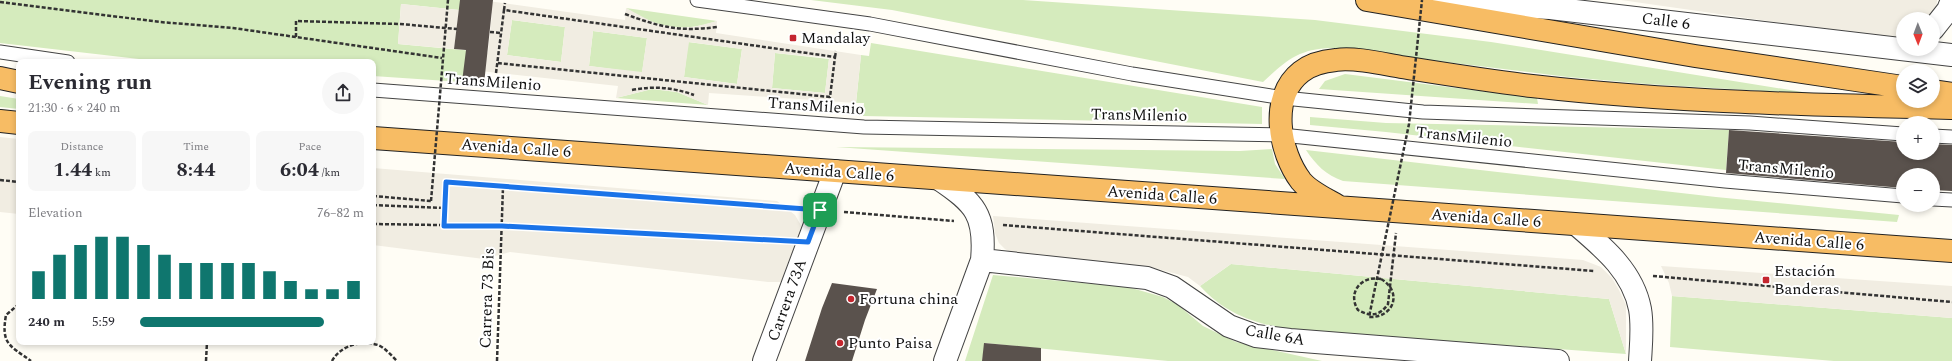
<!DOCTYPE html>
<html lang="en">
<head>
<meta charset="utf-8">
<style>
  body { margin:0; font-family:Spectral,serif; background:#f7f7f7; color:#2b2b33; height:100vh; display:flex; flex-direction:column; font-size:15px; white-space:nowrap }
  * { box-sizing:border-box; margin:0 }
  p { font-size:13px; color:#7c7c81 }
  .icon { flex:none; width:22px; height:22px; fill:none; stroke:currentColor; stroke-width:2; stroke-linecap:round; stroke-linejoin:round }
  .map { position:relative; flex:1; overflow:hidden }
  .drawer { position:absolute; left:16px; top:59px; width:360px; height:286px; display:flex; flex-direction:column; background:#fff; border-radius:8px; box-shadow:0 2px 6px #0003 }
  .drawer>* { flex:none }
  .needle { width:26px; rotate:179deg }
  .buttons { position:absolute; left:1896px; top:12px; display:grid; gap:8px }
  .buttons a { display:grid; place-items:center; width:44px; height:44px; border-radius:50%; background:#fff; box-shadow:0 2px 6px #0003; font-size:20px }
  .pin { position:absolute; display:grid; place-items:center; width:34px; height:34px; color:#fff; margin:-17px; border-radius:8px; box-shadow:0 2px 6px #0006 }
  .round { display:grid; place-items:center; flex:none; width:42px; height:42px; border-radius:21px; background:#f7f7f7 }
  .headline { display:flex; align-items:center; justify-content:space-between; height:68px; padding:0 12px }
  h1 { font-size:22px; font-weight:700; line-height:30px }
  .stats { display:grid; grid-template-columns:repeat(3,1fr); gap:6px; height:68px; padding:4px 12px }
  .stats div { display:grid; align-content:center; border-radius:8px; background:#f7f7f7; text-align:center }
  .stats b { font-size:20px; font-weight:700 }
  .stats small { font-size:11px; font-weight:400 }
  .stats p { font-size:11px }
  .chart { height:112px; padding:8px 12px }
  .chart p { display:flex; justify-content:space-between }
  .chart svg { width:100%; height:72px; margin-top:4px; stroke:#0f766e; stroke-width:6 }
  ul { padding:0 12px; list-style:none; font-size:13px }
  li { display:grid; grid-template-columns:64px 48px 1fr; align-items:center; height:30px }
  li i { height:10px; border-radius:5px; background:#0f766e }
  .map>svg:first-child { display:block }
  .green { fill:#d5ebbd }
  .plaza { fill:#f1ede2; fill-rule:evenodd }
  .building { fill:#5a524d }
  .lines { fill:none; stroke-linecap:round; stroke-linejoin:round }
  .service-casing { stroke:#444; stroke-width:15 }
  .minor-casing { stroke:#444; stroke-width:24 }
  .tertiary-casing { stroke:#444; stroke-width:24 }
  .trunk-casing { stroke:#222; stroke-width:24 }
  .path { stroke:#333; stroke-width:2.5; stroke-dasharray:4 2; stroke-linecap:butt }
  .service { stroke:#fff; stroke-width:13 }
  .minor { stroke:#fff; stroke-width:22 }
  .tertiary { stroke:#fff; stroke-width:22 }
  .trunk { stroke:#f7bc64; stroke-width:22 }
  .path-bridge { stroke:#333; stroke-width:2.5; stroke-dasharray:4 2; stroke-linecap:butt }
  .route-casing { stroke:#fff; stroke-width:8 }
  .route { stroke:#1a73e8; stroke-width:5 }
  .poi-dot { fill:#c4262e; stroke:#fff; stroke-width:1.5 }
  .labels { text-anchor:middle; dominant-baseline:central; stroke-width:4; stroke-linejoin:round; paint-order:stroke }
  .street-label { font-size:16px; fill:#111; stroke:#fff }
  .poi-label { font-size:16px; fill:#111; stroke:#fff; text-anchor:start }
</style>
</head>
<body>
<div class="map">
<svg width="1952" height="361" viewBox="0 0 1952 361">
  <rect width="100%" height="100%" fill="#fffdf5"/>
  <path class="green" d="M0,0h481l-2,12 -78,-8 -3,40 75,7 -11,31 -89,-6v-14h-208l-165,-19z
    M811,0h212l292,20 176,22 324,52 -168,-10 -79,-7 -237,-29c-33,1 -45,13 -68,34l-371,-72z
    M626,8l91,13c-35,12 -60,7 -91,-13z
    M512,20l53,7 -4,35 -54,-7z
    M593,31l54,7 -5,35 -53,-7z
    M688,42l54,7 -5,35 -53,-7z
    M871,43l391,64v17l-399,-8 1,-13h-8l5,-48 8,1z
    M775,53l54,6 -4,34 -53,-5z
    M1345,74l192,24 1,6 -219,-15 6,-8z
    M652,89l25,3 31,13 -92,-7z
    M0,96l19,3v10l-19,-2z
    M1310,117l76,6 343,7 -3,40 -340,-38 -76,-7z
    M836,147l404,4 32,-2 3,15 10,15z
    M1306,150l410,47 183,18 -2,7 -554,-41c-17,-6 -27,-16 -37,-31z
    M1231,264l378,35 17,55 -342,-25c-35,-8 -59,-16 -84,-43z
    M993,275l135,12 35,10 15,8 25,21 33,16 86,19h-154l-183,-18 -3,18h-17z
    M1672,296l280,22v43h-118l-164,-14z"/>
  <path class="plaza" d="M481,0l144,20 1,-12 30,16 25,4 13,-1 23,-6 -1,12 145,22 -5,48 -147,-10 -1,12 -31,-13 -25,-3 -36,9 2,-12 -147,-16 17,-18 4,-38zM512,20l53,7 -4,35 -54,-7zM593,31l54,7 -5,34 -53,-6zM689,42l53,7 -5,35 -53,-7zM775,53l54,5 -4,35 -53,-5z
    M1621,0h316l-1,14 -5,5h-28v18l-15,1z
    M401,4l58,6 -5,39 -56,-5z
    M0,137l19,2v75l-19,-2z
    M373,168l404,33 18,14 7,12 -3,21 -14,34h-17l-258,-30 -26,7 -111,-14z
    M993,216l590,44 18,7 11,11 7,12 7,15v49l-17,-55 -378,-35 -31,22 -12,-9 -34,-9 -140,-14 -9,-5 -6,-6 -4,-10z
    M1661,266l291,20v32l-280,-22 -3,-13z"/>
  <path class="building" d="M460,0h33l-9,84 -22,-2 4,-32 -12,-1z
    M1729,130l174,12v11h30v-9l19,1v46l-19,-1v-15h-30v13l-177,-15z
    M832,283l45,6 -12,31 -13,41h-47l17,-53z
    M984,343l57,5v13h-59z"/>
  <g class="lines">
    <g class="service-casing">
      <path id="service" d="M697,0l173,24 262,50 152,24 139,14 327,11 153,11
        M0,52l68,10
        M373,90l491,37 418,8 443,46 178,15
        M1933,136l19,1
        M1933,199l19,1"/>
    </g>
    <g class="minor-casing">
      <path id="minor" d="M939,179c36,24 47,36 43,81l-37,101
        M1577,225c27,23 56,47 63,84 3,17 1,35 0,52
        M982,260l165,18 25,9 57,39 27,10 34,4 268,21
        M764,361l71,-190"/>
    </g>
    <g class="tertiary-casing">
      <path id="tertiary" d="M1416,2l134,6 402,47
        M1933,29l15,-19 4,-10"/>
    </g>
    <g class="trunk-casing">
      <path id="trunk" d="M1367,0l328,56 208,31
        M0,78l19,4
        M1933,91l19,3
        M0,121l19,2
        M373,138l1579,113
        M1338,206c-12,-7 -28,-14 -37,-25 -22,-29 -32,-84 0,-109 10,-8 23,-11 35,-12 19,-3 47,4 65,7 44,7 87,14 131,19 139,16 280,19 420,22"/>
    </g>
    <path class="path" d="M0,2l160,20 73,6 209,30
      M504,10l1,-7
      M625,14c35,13 54,18 92,13
      M490,32l11,1
      M296,37v-16l104,3 57,5
      M835,57l1,-6
      M496,73l8,-63 331,47 -5,40 -333,-34
      M632,90c22,-4 40,-3 62,5
      M0,180l19,2
      M373,196l58,5
      M373,205l73,3
      M844,212l110,9
      M373,224l129,2 284,15
      M1003,225l591,46
      M444,226l2,-44 351,26
      M1653,276l299,26
      M1381,279c-20,-4 -34,14 -23,31 12,7 22,6 30,-6l8,-71
      M19,304l-13,11c-5,29 3,30 25,46
      M206,361l1,-19
      M332,361c9,-16 29,-21 46,-16 6,2 14,11 19,16
      M497,361l6,-174"/>
    <use href="#service" class="service"/>
    <use href="#minor" class="minor"/>
    <use href="#tertiary" class="tertiary"/>
    <use href="#trunk" class="trunk"/>
    <path class="path-bridge" d="M431,201l17,-201
      M1381,279c22,13 13,39 -12,38l40,-193 13,-124"/>
  </g>
  <g class="lines">
    <g class="route-casing">
      <path id="route" d="M446,182l374,28 -12,32 -306,-16h-58z"/>
    </g>
    <use href="#route" class="route"/>
  </g>
  <g class="poi-dot">
    <rect x="789" y="34" width="8" height="8" rx="2"/>
    <rect x="1762" y="276" width="8" height="8" rx="2"/>
    <circle cx="851" cy="299" r="4"/>
    <circle cx="840" cy="343" r="4"/>
  </g>
  <g class="labels">
    <g class="street-label">
      <text transform="translate(1666 21) rotate(7)">Calle 6</text>
      <text transform="translate(493 82) rotate(4)">TransMilenio</text>
      <text transform="translate(816 106) rotate(4)">TransMilenio</text>
      <text transform="translate(1139 115) rotate(1)">TransMilenio</text>
      <text transform="translate(1464 137) rotate(6)">TransMilenio</text>
      <text transform="translate(516 148) rotate(4)">Avenida Calle 6</text>
      <text transform="translate(1786 169) rotate(5)">TransMilenio</text>
      <text transform="translate(839 172) rotate(4)">Avenida Calle 6</text>
      <text transform="translate(1162 195) rotate(4)">Avenida Calle 6</text>
      <text transform="translate(1486 218) rotate(4)">Avenida Calle 6</text>
      <text transform="translate(1809 241) rotate(4)">Avenida Calle 6</text>
      <text transform="translate(487 298) rotate(-88)">Carrera 73 Bis</text>
      <text transform="translate(787 300) rotate(-70)">Carrera 73A</text>
      <text transform="translate(1275 335) rotate(10)">Calle 6A</text>
    </g>
    <g class="poi-label">
      <text x="801" y="38">Mandalay</text>
      <text x="1774" y="271">Estación<tspan x="1774" dy="18">Banderas</tspan></text>
      <text x="859" y="299">Fortuna china</text>
      <text x="848" y="343">Punto Paisa</text>
    </g>
  </g>
</svg>
<div class="buttons">
<a><svg class="needle" viewBox="-14 -14 28 28"><path d="M0-13l5 13h-10z" fill="#e53935"/><path d="M0 13l5-13h-10z" fill="#7c7c81"/></svg></a>
<a><svg class="icon" aria-label="layers" viewBox="0 0 24 24"><path d="M12 4l9 5-9 5-9-5zM3 14l9 5 9-5"/></svg></a>
<a>+</a>
<a>−</a>
</div>
<div class="pin" style="left:820px;top:210px;background:#1e9e55"><svg class="icon" aria-label="arrive" viewBox="0 0 24 24"><path d="M6 21V4h12l-3 4 3 4H6"/></svg></div>
<section class="drawer">
<div class="headline"><div><h1>Evening run</h1><p>21:30 · 6 × 240 m</p></div><a class="round"><svg class="icon" aria-label="share" viewBox="0 0 24 24"><path d="M12 15V3M7 8l5-5 5 5M5 13v7h14v-7"/></svg></a></div>
<div class="stats">
<div><p>Distance</p><b>1.44<small> km</small></b></div>
<div><p>Time</p><b>8:44</b></div>
<div><p>Pace</p><b>6:04<small> /km</small></b></div>
</div>
<div class="chart"><p><span>Elevation</span>76–82 m</p>
<svg viewBox="0 0 160 44" preserveAspectRatio="none"><path d="M5 44V27M15 44V17M25 44V11M35 44V6M45 44V6M55 44V11M65 44V17M75 44V22M85 44V22M95 44V22M105 44V22M115 44V27M125 44V33M135 44V38M145 44V38M155 44V33"/></svg>
</div>
<ul>
<li><b>240 m</b>5:59<i style="width:82%"></i></li>
</ul>
</section>
</div>
</body>
</html>
